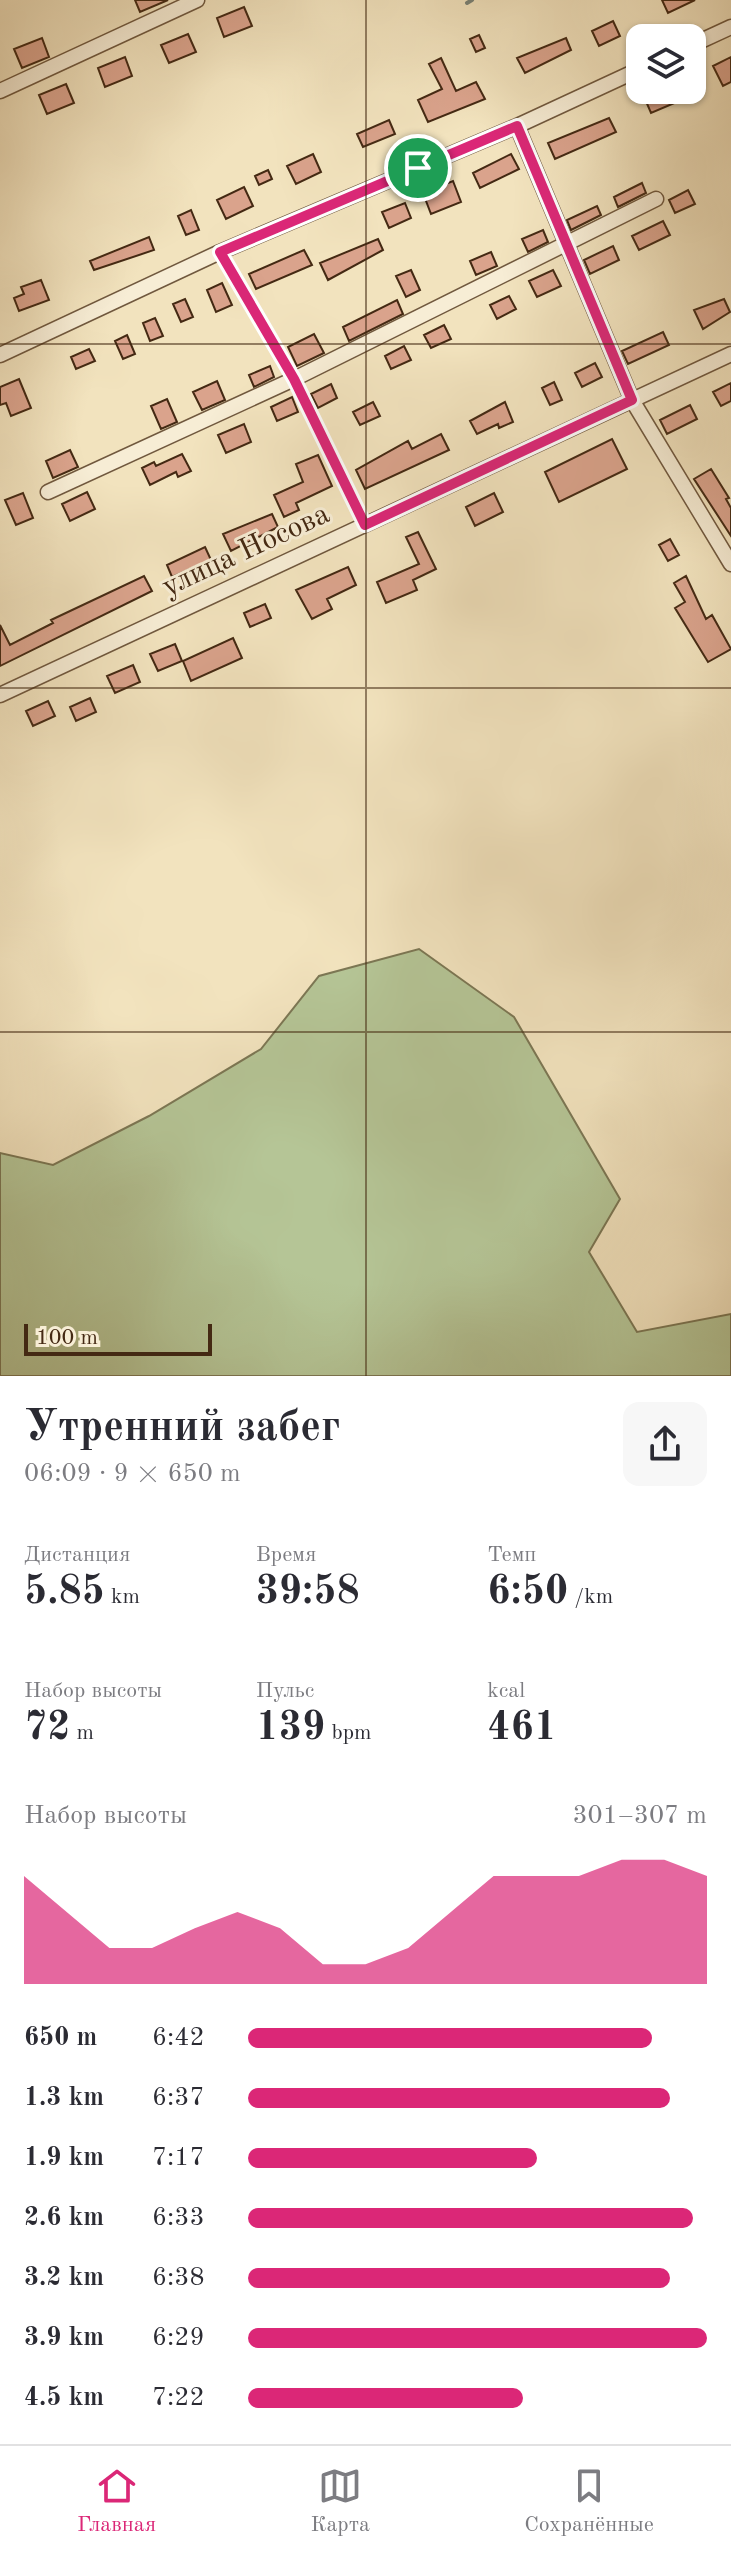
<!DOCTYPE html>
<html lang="ru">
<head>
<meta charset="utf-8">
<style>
  body { margin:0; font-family:"Old Standard TT",serif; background:#f7f7f7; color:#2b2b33; height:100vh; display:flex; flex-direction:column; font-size:30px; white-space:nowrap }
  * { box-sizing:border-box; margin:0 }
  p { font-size:26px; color:#7c7c81 }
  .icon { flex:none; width:44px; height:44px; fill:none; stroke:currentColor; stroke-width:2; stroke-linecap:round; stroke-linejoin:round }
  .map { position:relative; height:1376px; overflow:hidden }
  .side { display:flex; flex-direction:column; background:#fff; flex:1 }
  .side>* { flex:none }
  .fabs { position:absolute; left:626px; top:24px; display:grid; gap:16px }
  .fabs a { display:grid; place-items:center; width:80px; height:80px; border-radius:16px; background:#fff; box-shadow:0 2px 6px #0004; font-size:40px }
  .scale { position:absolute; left:24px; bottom:20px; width:188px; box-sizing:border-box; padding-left:8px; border:4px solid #442913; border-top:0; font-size:22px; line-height:28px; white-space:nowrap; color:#442913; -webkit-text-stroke:6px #f7edd5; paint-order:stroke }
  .pin { position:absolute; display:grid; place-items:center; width:68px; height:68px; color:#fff; margin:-34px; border:4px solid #fff; border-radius:50%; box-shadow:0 2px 8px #0007 }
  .round { display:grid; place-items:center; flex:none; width:84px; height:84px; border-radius:16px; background:#f7f7f7 }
  .head { display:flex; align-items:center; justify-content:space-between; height:136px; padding:0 24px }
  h1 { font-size:44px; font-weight:800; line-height:60px }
  .metrics { display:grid; grid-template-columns:repeat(3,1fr); gap:12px; height:136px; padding:8px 24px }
  .metrics div { display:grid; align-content:center }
  .metrics b { font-size:40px; font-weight:800 }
  .metrics small { font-size:22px; font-weight:400 }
  .metrics p { font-size:22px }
  .chart { height:224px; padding:16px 24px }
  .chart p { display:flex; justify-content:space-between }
  .chart svg { width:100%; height:144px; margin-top:8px; fill:#db2777; opacity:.7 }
  ul { padding:0 24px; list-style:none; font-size:26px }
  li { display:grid; grid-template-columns:128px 96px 1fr; align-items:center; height:60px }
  li i { height:20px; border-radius:10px; background:#db2777 }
  .dock { display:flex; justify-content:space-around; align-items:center; height:112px; border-top:2px solid #e1e1e2; background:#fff; font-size:22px; color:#7c7c81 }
  .dock a { display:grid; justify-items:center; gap:4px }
  .dock .current { color:#db2777 }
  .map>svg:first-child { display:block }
  .green { fill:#b5c596; stroke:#7c7754; stroke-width:2 }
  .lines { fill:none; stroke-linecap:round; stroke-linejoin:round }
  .stream { stroke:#798277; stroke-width:4 }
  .building { fill:#daa38c; stroke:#442913; stroke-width:2 }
  .lane-casing { stroke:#70583e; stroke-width:10 }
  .street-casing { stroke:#70583e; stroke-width:17 }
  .lane { stroke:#f7edd5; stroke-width:7 }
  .street { stroke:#f7edd5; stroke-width:14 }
  .route-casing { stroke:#fff; stroke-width:16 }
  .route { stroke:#db2777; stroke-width:10 }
  .grid { fill:none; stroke:#442913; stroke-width:2; stroke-opacity:0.55 }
  .labels { text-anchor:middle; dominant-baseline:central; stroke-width:6; stroke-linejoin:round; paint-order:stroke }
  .street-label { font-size:30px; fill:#442913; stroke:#f7edd5 }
</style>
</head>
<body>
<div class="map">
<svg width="731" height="1376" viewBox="0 0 731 1376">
  <rect width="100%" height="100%" fill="#f2e3be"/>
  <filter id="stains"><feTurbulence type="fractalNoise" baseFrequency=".0025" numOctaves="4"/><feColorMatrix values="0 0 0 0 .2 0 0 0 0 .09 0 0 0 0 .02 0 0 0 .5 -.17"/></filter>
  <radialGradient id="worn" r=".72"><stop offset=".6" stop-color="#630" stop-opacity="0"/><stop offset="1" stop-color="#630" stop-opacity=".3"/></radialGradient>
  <path class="green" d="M419,949l95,68 106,182 -31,53 48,80 94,-18v62h-731v-223l53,12 96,-49 112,-67 58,-73z"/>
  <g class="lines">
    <path class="stream" d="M467,3l5,-3"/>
  </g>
  <path class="building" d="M135,0h33l-28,12z
    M662,0h33l-27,13z
    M244,7l8,19 -28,11 -7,-19z
    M613,21l7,15 -21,10 -7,-15z
    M188,34l8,18 -27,11 -8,-18z
    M479,35l6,13 -9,4 -6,-13z
    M42,38l7,19 -27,11 -8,-19z
    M566,38l5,12 -46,23 -8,-15z
    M125,57l7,19 -27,11 -7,-19z
    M731,57v25l-8,4 -10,-20z
    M441,58l15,33 20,-9 9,17 -57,23 -10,-22 24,-11 -13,-25z
    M66,84l8,19 -27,11 -8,-19z
    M663,90h42l-54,23 -6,-14z
    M609,118l7,14 -61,27 -7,-16z
    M389,120l6,14 -32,13 -6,-13z
    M313,154l8,18 -25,12 -9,-18z
    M511,154l8,15 -39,19 -7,-15z
    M268,170l4,9 -13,6 -4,-9z
    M453,181l8,21 -30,12 -8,-21z
    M642,183l4,10 -28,14 -4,-10z
    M244,187l9,19 -27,13 -9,-19z
    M688,190l7,14 -20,9 -6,-13z
    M405,203l6,15 -22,10 -7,-16z
    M597,206l4,9 -30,15 -4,-10z
    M191,210l8,20 -13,5 -8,-19z
    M663,221l7,14 -31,15 -7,-14z
    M543,230l5,12 -20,10 -6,-13z
    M149,237l5,13 -60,20 -4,-9z
    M378,239l5,11 -55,30 -8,-17z
    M613,246l6,14 -29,14 -6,-14z
    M304,250l8,15 -56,24 -7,-15z
    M491,252l6,14 -21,9 -6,-14z
    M411,270l9,20 -14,7 -10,-21z
    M553,270l8,16 -24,11 -8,-16z
    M41,280l8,20 -30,11 -5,-13 10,-4 -3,-7z
    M222,283l10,22 -16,7 -9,-22z
    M509,296l7,13 -19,10 -7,-14z
    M185,299l8,18 -12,5 -8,-18z
    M724,299l6,13 -27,17 -9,-19z
    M397,300l6,14 -54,27 -6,-14z
    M155,318l8,18 -13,5 -7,-18z
    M444,325l7,14 -20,9 -7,-13z
    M663,332l6,13 -41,19 -6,-13z
    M314,334l10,19 -27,13 -9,-19z
    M127,335l8,19 -12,5 -8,-18z
    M404,346l7,14 -20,9 -6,-13z
    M89,349l6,12 -19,8 -5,-12z
    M595,363l7,14 -20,10 -7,-14z
    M270,366l4,11 -20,10 -5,-12z
    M19,379l12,29 -20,8 -5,-13 -6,2v-18z
    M217,381l8,19 -23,10 -9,-18z
    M554,382l8,18 -12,5 -8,-17z
    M731,383v18l-10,5 -8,-14z
    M331,384l6,14 -19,10 -7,-14z
    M292,397l6,15 -21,9 -6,-14z
    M167,399l10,23 -16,7 -10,-23z
    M373,402l7,14 -20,9 -7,-13z
    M505,402l8,20 -14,6 -1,-4 -21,10 -7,-13z
    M690,405l7,14 -30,15 -7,-14z
    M244,424l7,18 -25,11 -8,-18z
    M441,434l8,16 -84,39 -9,-19 52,-29 4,8z
    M612,439l15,30 -68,33 -14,-30z
    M70,450l8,17 -25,11 -7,-17z
    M182,454l9,17 -13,6 -2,-5 -26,13 -8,-17 12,-6 2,4z
    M318,455l14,31 -36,17 3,7 -15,7 -10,-22 29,-13 -7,-18z
    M711,469l18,29 -3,1 5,9v28l-37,-57z
    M87,492l8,17 -25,12 -8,-17z
    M23,493l10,25 -17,7 -11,-25z
    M494,493l9,19 -28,14 -9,-19z
    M272,514l6,13 -47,24 -8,-17z
    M418,532l18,37 -23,11 4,10 -31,13 -9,-21 42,-18 -13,-27z
    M670,539l9,16 -11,6 -9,-16z
    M205,547l6,13 -39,17 -5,-12z
    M348,567l8,18 -29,14 5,10 -20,10 -16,-29z
    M144,576l8,15 -152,75v-41l10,20 43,-22 -2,-3z
    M686,576l20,43 6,-4 19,34 -23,13 -33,-54 10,-6 -11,-19z
    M265,604l6,14 -21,9 -6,-14z
    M233,638l9,20 -51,23 -8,-20z
    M175,644l7,17 -24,10 -8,-17z
    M133,665l7,17 -25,11 -8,-17z
    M90,698l6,14 -20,9 -6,-14z
    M48,701l7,15 -22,10 -7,-15z"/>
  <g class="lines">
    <g class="lane-casing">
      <path id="lane" d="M220,252l74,127 71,146"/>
    </g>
    <g class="street-casing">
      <path id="street" d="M692,45l39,-18
        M0,91l197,-91
        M517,126l115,274 99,164
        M0,355l220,-103 297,-126 123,-57
        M48,492l246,-113 362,-180
        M0,695l731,-341"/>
    </g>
    <use href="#lane" class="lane"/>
    <use href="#street" class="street"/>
  </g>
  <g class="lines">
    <g class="route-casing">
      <path id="route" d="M517,126l115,274 -267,125 -71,-146 -74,-127z"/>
    </g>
    <use href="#route" class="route"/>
  </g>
  <path class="grid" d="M366,0v1376M0,344h731M0,688h731M0,1032h731"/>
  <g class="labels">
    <g class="street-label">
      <text transform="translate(246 551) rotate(-25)">улица Носова</text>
    </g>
  </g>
  <rect width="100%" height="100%" filter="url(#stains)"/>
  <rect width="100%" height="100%" fill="url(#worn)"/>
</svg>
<div class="fabs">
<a><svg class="icon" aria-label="layers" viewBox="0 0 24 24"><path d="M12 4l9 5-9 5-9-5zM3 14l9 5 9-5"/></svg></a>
</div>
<div class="scale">100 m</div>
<div class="pin" style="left:418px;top:168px;background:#1e9e55"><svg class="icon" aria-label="arrive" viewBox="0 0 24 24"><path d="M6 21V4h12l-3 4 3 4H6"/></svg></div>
</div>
<section class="side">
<div class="head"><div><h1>Утренний забег</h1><p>06:09 · 9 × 650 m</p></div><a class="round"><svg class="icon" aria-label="share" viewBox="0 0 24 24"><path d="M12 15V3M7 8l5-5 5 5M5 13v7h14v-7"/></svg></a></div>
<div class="metrics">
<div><p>Дистанция</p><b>5.85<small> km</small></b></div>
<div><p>Время</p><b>39:58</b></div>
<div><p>Темп</p><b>6:50<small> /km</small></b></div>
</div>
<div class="metrics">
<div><p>Набор высоты</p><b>72<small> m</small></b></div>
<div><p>Пульс</p><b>139<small> bpm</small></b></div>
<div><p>kcal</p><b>461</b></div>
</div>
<div class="chart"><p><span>Набор высоты</span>301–307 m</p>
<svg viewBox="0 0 160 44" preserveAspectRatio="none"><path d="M0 44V11L10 22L20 33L30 33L40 27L50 22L60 27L70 38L80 38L90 33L100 22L110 11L120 11L130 11L140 6L150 6L160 11V44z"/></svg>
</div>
<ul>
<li><b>650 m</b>6:42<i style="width:88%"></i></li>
<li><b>1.3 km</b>6:37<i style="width:92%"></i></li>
<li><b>1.9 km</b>7:17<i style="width:63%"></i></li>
<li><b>2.6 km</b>6:33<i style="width:97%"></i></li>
<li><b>3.2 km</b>6:38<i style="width:92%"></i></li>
<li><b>3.9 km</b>6:29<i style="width:100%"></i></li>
<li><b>4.5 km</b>7:22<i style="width:60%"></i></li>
</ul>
</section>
<nav class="dock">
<a class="current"><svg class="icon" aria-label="home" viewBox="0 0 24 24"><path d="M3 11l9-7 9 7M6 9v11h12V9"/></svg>Главная</a>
<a><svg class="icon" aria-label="map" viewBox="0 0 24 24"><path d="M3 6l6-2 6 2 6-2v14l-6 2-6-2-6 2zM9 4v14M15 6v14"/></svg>Карта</a>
<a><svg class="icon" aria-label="saved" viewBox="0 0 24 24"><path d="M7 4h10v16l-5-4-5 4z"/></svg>Сохранённые</a>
</nav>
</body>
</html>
